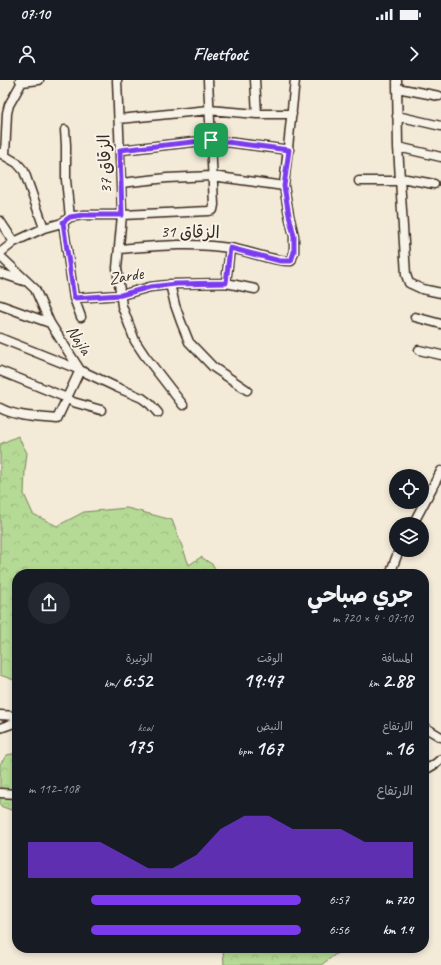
<!DOCTYPE html>
<html lang="ar">
<head>
<meta charset="utf-8">
<style>
  body { margin:0; font-family:Caveat,"Playpen Sans Arabic",sans-serif; background:#242831; color:#f1f3f6; direction:rtl; height:100vh; display:flex; flex-direction:column; font-size:15px; white-space:nowrap }
  * { box-sizing:border-box; margin:0 }
  p { font-size:13px; color:#9ea1a6 }
  .icon { flex:none; width:22px; height:22px; fill:none; stroke:currentColor; stroke-width:2; stroke-linecap:round; stroke-linejoin:round }
  .map { position:relative; flex:1; overflow:hidden; direction:ltr }
  .details { position:absolute; left:12px; top:489px; width:417px; height:384px; display:flex; flex-direction:column; background:#171b24; border-radius:16px; box-shadow:0 2px 6px #0003; direction:rtl }
  .details>* { flex:none }
  .tools { position:absolute; left:389px; top:389px; display:grid; gap:8px }
  .tools a { display:grid; place-items:center; width:40px; height:40px; border-radius:50%; background:#171b24; box-shadow:0 2px 6px #0003; font-size:20px }
  .pin { position:absolute; display:grid; place-items:center; width:34px; height:34px; color:#fff; margin:-17px; border-radius:8px; box-shadow:0 2px 6px #0006 }
  .round { display:grid; place-items:center; flex:none; width:42px; height:42px; border-radius:21px; background:#242831 }
  .summary { display:flex; align-items:center; justify-content:space-between; height:68px; padding:0 16px }
  h1 { font-size:22px; font-weight:700; line-height:30px }
  .metrics { display:grid; grid-template-columns:repeat(3,1fr); gap:6px; height:68px; padding:4px 16px }
  .metrics div { display:grid; align-content:center }
  .metrics b { font-size:20px; font-weight:700 }
  .metrics small { font-size:11px; font-weight:400 }
  .metrics p { font-size:11px }
  .chart { height:112px; padding:8px 16px }
  .chart p { display:flex; justify-content:space-between }
  .chart svg { width:100%; height:72px; margin-top:4px; fill:#7c3aed; opacity:.7 }
  ul { padding:0 16px; list-style:none; font-size:13px }
  li { display:grid; grid-template-columns:64px 48px 1fr; align-items:center; height:30px }
  li i { height:10px; border-radius:5px; background:#7c3aed }
  .status { display:flex; justify-content:space-between; align-items:center; height:28px; padding:0 20px; background:#171b24; direction:ltr }
  .status svg { height:11px; fill:currentColor }
  header { display:flex; justify-content:space-between; align-items:center; height:52px; padding:0 16px; background:#171b24; font-size:18px; font-weight:700 }
  .map>svg:first-child { display:block }
  .park { fill:url(#park-crowns); stroke:#78825a }
  .lines { fill:none; stroke-linecap:round; stroke-linejoin:round }
  .street-casing { stroke:#3b2a1e; stroke-width:11 }
  .street { stroke:#f7f3e8; stroke-width:8 }
  .route-casing { stroke:#fff; stroke-width:8 }
  .route { stroke:#7c3aed; stroke-width:5 }
  .labels { text-anchor:middle; dominant-baseline:central; stroke-width:4; stroke-linejoin:round; paint-order:stroke }
  .street-label { font-size:17px; fill:#3b2a1e; stroke:#f7f3e8 }
</style>
</head>
<body>
<div class="status"><b>07:10</b><svg viewBox="0 0 49 12"><path d="M0 12V9h3v3zM5 12V6h3v6zM10 12V3h3v9zM15 12V0h3v12zM26 1h20v11H26zM47 4h2v5h-2z"/></svg></div>
<header><svg class="icon" aria-label="forward" viewBox="0 0 24 24"><path d="M9 5l7 7-7 7"/></svg>Fleetfoot<svg class="icon" aria-label="person" viewBox="0 0 24 24"><circle cx="12" cy="8" r="4"/><path d="M4 21q1-7 8-7t8 7"/></svg></header>
<div class="map">
<svg width="441" height="885" viewBox="0 0 441 885">
  <defs>
    <pattern id="park-crowns" width="20" height="18" patternUnits="userSpaceOnUse"><rect width="20" height="18" fill="#b5da95"/><path d="M2 6a3 3 0 1 1 6 0M12 15a3 3 0 1 1 6 0" fill="none" stroke="#9dbb80"/></pattern>
  </defs>
  <rect width="100%" height="100%" fill="#f4ead8"/>
  <filter id="ink" filterUnits="userSpaceOnUse"><feTurbulence type="fractalNoise" baseFrequency=".025" numOctaves="2"/><feDisplacementMap in="SourceGraphic" scale="8" xChannelSelector="R" yChannelSelector="G"/><feConvolveMatrix kernelMatrix="1 2 1 2 8 2 1 2 1" color-interpolation-filters="sRGB"/></filter>
  <g filter="url(#ink)">
    <path class="park" d="M18,356l9,17 -2,17 -1,24 9,20 24,12 27,-14 43,-4 45,12 17,45 12,-8 12,8 5,9h-201v107l-17,-6v-231z
      M17,673v59l-17,-6v-42l7,-9z
      M223,868h121l-23,17h-97z"/>
    <g class="lines">
      <g class="street-casing">
        <path id="street" d="M117,0l4,103 1,32 -5,53 5,38 13,35 10,15 38,49
          M397,0l1,67 8,128 3,8 13,6 19,4
          M22,2l17,-2
          M397,8l42,8
          M257,34h35
          M397,36l44,10
          M119,39l90,-9 48,4 -2,-34
          M65,50l1,15v35l4,37
          M398,67l43,10
          M120,70l91,-10 78,10
          M0,73l17,10 7,8 20,57
          M5,75l2,-42 2,-8 13,-23 -2,-2
          M401,98l33,6
          M359,101h42
          M121,103l46,-5 45,-2 72,10
          M0,141l14,21
          M63,142l11,76 7,19
          M119,169c36,-3 73,-7 110,-1 21,3 41,13 62,13l3,-9v-16l-5,-21 -5,-29 11,-106
          M0,173l14,-11 30,-14 18,-5 8,-6 13,-2h39l87,-4 4,-1 1,-5 -6,-125
          M0,176l35,33 15,34 30,47 -23,49c-19,-2 -40,-2 -57,-11
          M0,193l24,8
          M226,203l4,-35
          M170,204l5,21 6,17 8,20 24,25 34,23
          M74,218l47,-3 29,-8 26,-3 50,-1 29,6
          M0,225l50,18
          M415,237l26,7
          M0,258l80,32 36,17 26,11 8,6 8,9
          M419,270l22,5
          M0,291l67,27 6,4 28,8
          M413,444l28,-53
          M390,494l9,-24
          M0,635l17,1
          M424,647l17,10
          M0,648l17,-6
          M424,690c7,-3 12,-6 17,-11
          M0,713l17,1"/>
      </g>
      <use href="#street" class="street"/>
    </g>
  </g>
  <g class="lines" filter="url(#ink)">
    <g class="route-casing">
      <path id="route" d="M211,60l78,10 -5,36 5,29 5,21v16l-3,9h-11l-50,-13 -4,35 -50,1 -26,3 -29,8 -47,3 -11,-76 7,-5 13,-2h39l-2,-65z"/>
    </g>
    <use href="#route" class="route"/>
  </g>
  <g class="labels">
    <g class="street-label">
      <text transform="translate(105 84) rotate(-92)">الزقاق 37</text>
      <text transform="translate(190 152) rotate(1)">الزقاق 31</text>
      <text transform="translate(126 196) rotate(-10)">Zarde</text>
      <text transform="translate(79 260) rotate(57)">Najla</text>
    </g>
  </g>
</svg>
<div class="tools">
<a><svg class="icon" aria-label="locate" viewBox="0 0 24 24"><circle cx="12" cy="12" r="6"/><path d="M12 2v4M12 18v4M2 12h4M18 12h4"/></svg></a>
<a><svg class="icon" aria-label="layers" viewBox="0 0 24 24"><path d="M12 4l9 5-9 5-9-5zM3 14l9 5 9-5"/></svg></a>
</div>
<div class="pin" style="left:211px;top:60px;background:#1e9e55"><svg class="icon" aria-label="arrive" viewBox="0 0 24 24"><path d="M6 21V4h12l-3 4 3 4H6"/></svg></div>
<section class="details">
<div class="summary"><div><h1>جري صباحي</h1><p>07:10 · 4 × 720 m</p></div><a class="round"><svg class="icon" aria-label="share" viewBox="0 0 24 24"><path d="M12 15V3M7 8l5-5 5 5M5 13v7h14v-7"/></svg></a></div>
<div class="metrics">
<div><p>المسافة</p><b>2.88<small> km</small></b></div>
<div><p>الوقت</p><b>19:47</b></div>
<div><p>الوتيرة</p><b>6:52<small> /km</small></b></div>
</div>
<div class="metrics">
<div><p>الارتفاع</p><b>16<small> m</small></b></div>
<div><p>النبض</p><b>167<small> bpm</small></b></div>
<div><p>kcal</p><b>175</b></div>
</div>
<div class="chart"><p><span>الارتفاع</span>108–112 m</p>
<svg viewBox="0 0 160 44" preserveAspectRatio="none"><path d="M0 44V22L10 22L20 22L30 22L40 30L50 38L60 38L70 30L80 14L90 6L100 6L110 14L120 14L130 14L140 22L150 22L160 22V44z"/></svg>
</div>
<ul>
<li><b>720 m</b>6:57<i style="width:77%"></i></li>
<li><b>1.4 km</b>6:56<i style="width:77%"></i></li>
</ul>
</section>
</div>
</body>
</html>
